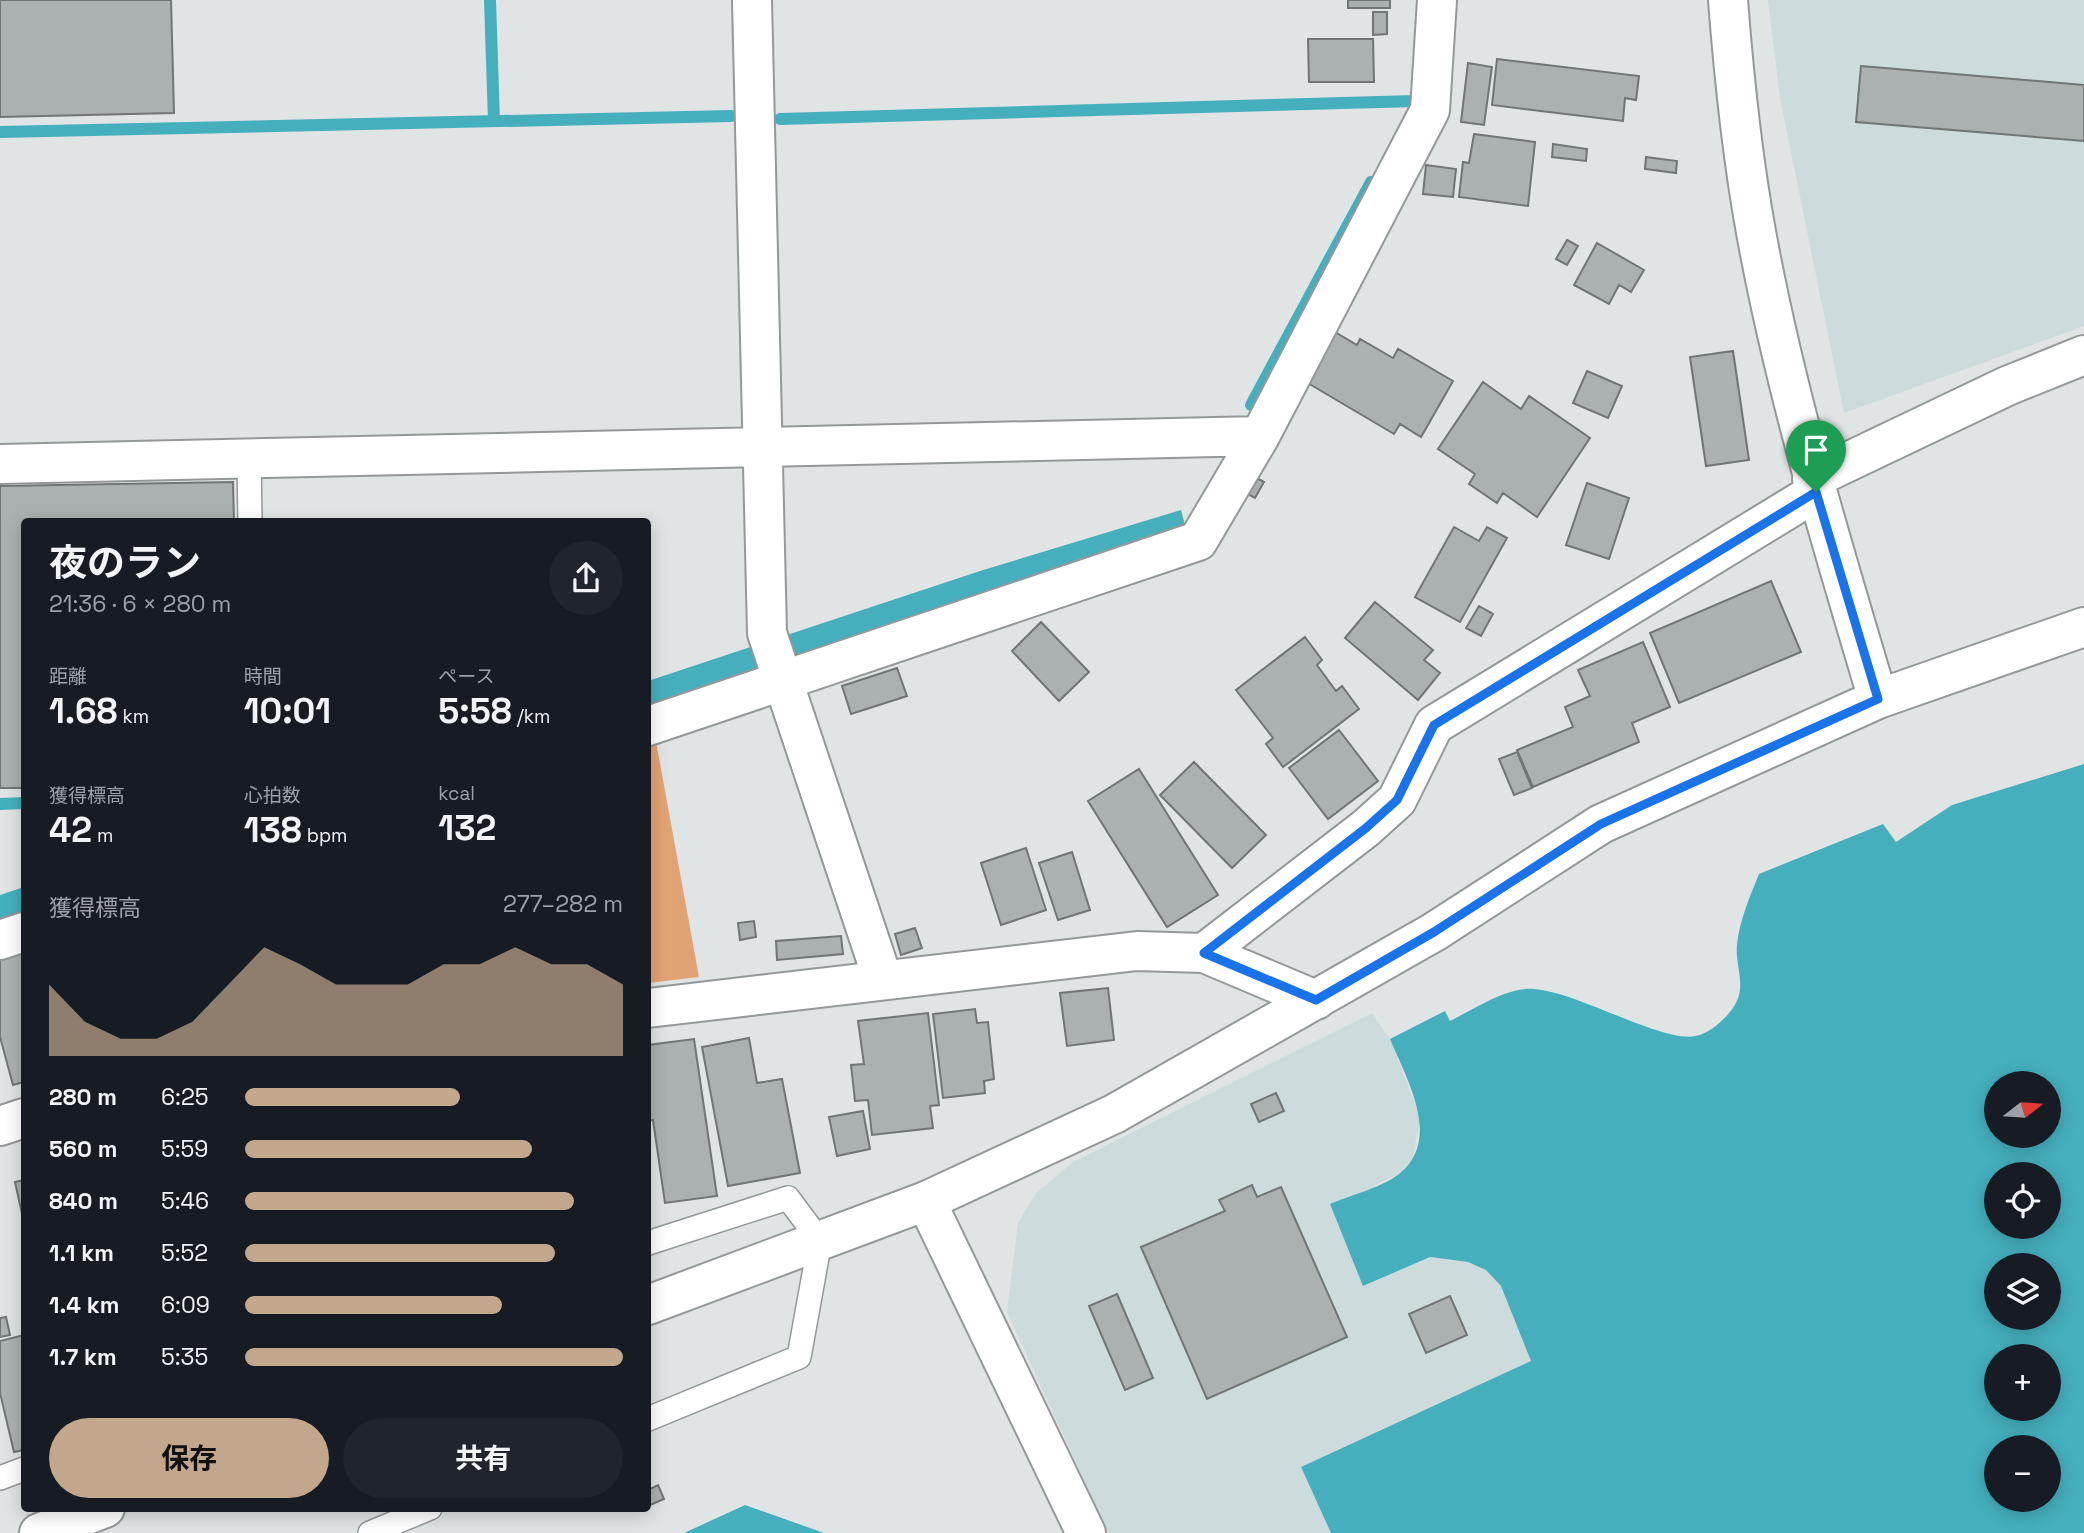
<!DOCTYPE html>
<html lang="ja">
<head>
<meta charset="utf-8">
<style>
  body { margin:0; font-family:"Space Grotesk","Noto Sans JP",sans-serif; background:#20242c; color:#f1f3f6; height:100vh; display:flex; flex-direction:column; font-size:26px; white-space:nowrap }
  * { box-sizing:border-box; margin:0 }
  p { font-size:23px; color:#9ea1a6 }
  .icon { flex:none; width:38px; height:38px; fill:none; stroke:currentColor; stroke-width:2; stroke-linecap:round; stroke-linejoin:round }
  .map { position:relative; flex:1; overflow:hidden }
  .side { position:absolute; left:21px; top:518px; width:630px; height:994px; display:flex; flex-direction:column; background:#171b24; border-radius:7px; box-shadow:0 4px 18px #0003 }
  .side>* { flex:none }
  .needle { width:46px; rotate:73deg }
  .controls { position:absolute; left:1984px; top:1071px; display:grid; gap:14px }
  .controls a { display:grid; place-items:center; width:77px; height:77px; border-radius:50%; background:#171b24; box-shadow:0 4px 18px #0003; font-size:35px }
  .pin { position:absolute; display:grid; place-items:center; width:60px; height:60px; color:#fff; margin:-72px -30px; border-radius:50% 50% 50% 0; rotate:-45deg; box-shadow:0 0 7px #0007 }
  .pin .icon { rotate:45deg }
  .round { display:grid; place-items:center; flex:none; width:74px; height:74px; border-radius:37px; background:#20242c }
  .overview { display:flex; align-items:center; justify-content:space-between; height:119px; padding:0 28px }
  h1 { font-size:38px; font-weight:700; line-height:52px }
  .figures { display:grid; grid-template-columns:repeat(3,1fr); gap:10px; height:119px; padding:7px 28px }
  .figures div { display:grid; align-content:center }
  .figures b { font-size:35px; font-weight:700 }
  .figures small { font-size:19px; font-weight:400 }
  .figures p { font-size:19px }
  .chart { height:196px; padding:14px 28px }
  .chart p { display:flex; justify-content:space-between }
  .chart svg { width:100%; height:126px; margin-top:7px; fill:#c2a78d; opacity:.7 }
  .action { display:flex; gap:14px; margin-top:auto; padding:14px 28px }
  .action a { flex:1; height:80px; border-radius:42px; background:#c2a78d; color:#111; font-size:28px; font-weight:700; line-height:80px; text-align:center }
  .action a+a { background:#20242c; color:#f1f3f6 }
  ul { padding:0 28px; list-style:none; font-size:23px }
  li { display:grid; grid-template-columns:112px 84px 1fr; align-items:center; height:52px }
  li i { height:18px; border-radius:9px; background:#c2a78d }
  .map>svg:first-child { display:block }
  .built { fill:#cddbdd }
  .green { fill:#e2a374 }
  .water { fill:#45afbe; fill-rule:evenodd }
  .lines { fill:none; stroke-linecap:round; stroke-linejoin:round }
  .stream { stroke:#45afbe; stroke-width:12 }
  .building { fill:#abb0b0; stroke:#707575; stroke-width:2 }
  .lane-casing { stroke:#949899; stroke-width:26 }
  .street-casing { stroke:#949899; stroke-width:42 }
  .secondary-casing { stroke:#949899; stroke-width:42 }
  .lane { stroke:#fff; stroke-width:23 }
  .street { stroke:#fff; stroke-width:38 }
  .secondary { stroke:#fff; stroke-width:38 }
  .route-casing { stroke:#fff; stroke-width:14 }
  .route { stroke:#1a73e8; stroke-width:9 }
</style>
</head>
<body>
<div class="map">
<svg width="2084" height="1533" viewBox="0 0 2084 1533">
  <rect width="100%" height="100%" fill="#e0e4e5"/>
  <path class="built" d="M1768,0h316v326l-240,87 -64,-315z
    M1372,1013l18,26 30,78 -7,40 -14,17 -24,11 -12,101 67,-29 38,5 19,8 14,16 30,75 -230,106 30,66h-223l-101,-221 11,-89 17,-29 38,-32z"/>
  <path class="green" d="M655,736l44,241 -51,6v-245z"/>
  <path class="water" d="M1181,510l5,19 -538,180v-28l332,-110z
    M2084,764v769h-753l-30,-66 230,-106 -30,-75 -15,-16 -18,-8 -38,-5 -67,29 -33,-82c21,-9 51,-16 69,-30 44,-35 7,-96 -9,-135l55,-28 5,10c25,-12 56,-34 84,-32 44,3 128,54 162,47 15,-3 33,-20 40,-33 10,-19 -1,-38 1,-58 2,-23 13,-49 22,-71l124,-50 13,18 56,-37zM1997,1083h52v53h-52zM1997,1174h52v53h-52zM1997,1265h52v53h-52zM1997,1356h52v53h-52zM1997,1447h52v53h-52z
    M24,887v29l-24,8v-29z
    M745,1505l79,28h-140z"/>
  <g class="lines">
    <path class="stream" d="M490,0l4,121
      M780,119l635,-18
      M0,132l731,-16
      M1251,405l120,-223
      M0,804l24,-1"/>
  </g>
  <path class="building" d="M0,0h171l3,113 -174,4z
    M1348,0h42v8h-42z
    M1373,12h14v22l-14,1z
    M1308,39h65l1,43h-65z
    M1497,59l142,17 -3,24 -11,-2 -2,23 -131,-16z
    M1468,63l24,4 -8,58 -23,-3z
    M1861,66l223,19v56l-228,-19z
    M1474,134l61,8 -7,64 -69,-9 4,-35 6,1z
    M1553,144l34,5 -1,12 -34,-4z
    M1646,157l31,4 -1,12 -31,-4z
    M1426,165l30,4 -3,28 -30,-3z
    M1567,240l11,6 -11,19 -11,-6z
    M1597,243l47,27 -13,22 -12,-7 -10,19 -35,-19z
    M1335,332l22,13 3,-6 33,19 5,-9 55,32 -32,56 -21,-13 -6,10 -88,-52z
    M1733,351l16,109 -43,6 -16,-109z
    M1587,371l35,15 -14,32 -35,-15z
    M1483,382l38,27 8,-13 61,42 -53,79 -34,-24 -6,10 -28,-19 6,-10 -37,-25z
    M1253,476l11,6 -9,16 -11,-6z
    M233,482l1,40h-210v266h-24v-302z
    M1587,483l42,15 -20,61 -43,-14z
    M1454,527l25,14 8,-14 20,11 -47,84 -45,-25z
    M1771,581l30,71 -122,51 -29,-70z
    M1375,602l58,48 -9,10 16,13 -22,27 -73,-62z
    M1479,606l14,8 -12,22 -15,-8z
    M1041,622l48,50 -30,29 -47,-50z
    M1305,637l17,23 -5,5 19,26 6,-5 17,23 -76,58 -17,-23 7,-6 -37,-48z
    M1643,642l27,65 -38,16 7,19 -106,45 -16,-37 56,-23 -8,-20 25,-11 -12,-26z
    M897,668l10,28 -56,18 -9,-28z
    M1339,730l39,51 -50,38 -39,-51z
    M1517,752l15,36 -18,7 -15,-36z
    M1194,762l72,73 -34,33 -72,-73z
    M1139,769l79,126 -51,32 -79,-126z
    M1026,848l20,62 -45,15 -20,-62z
    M1072,852l18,58 -32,10 -19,-57z
    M754,921l2,16 -16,3 -2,-17z
    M915,928l7,20 -21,7 -6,-21z
    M841,936l2,18 -66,6 -1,-19z
    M24,948v134l-11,3 -13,-48v-82z
    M1108,988l6,52 -47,6 -7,-53z
    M975,1009l2,14 11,-1 6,57 -10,2 1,12 -42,5 -10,-84z
    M928,1013l11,92 -9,1 3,22 -61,7 -4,-35 -13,1 -4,-36 13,-1 -6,-43z
    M749,1038l8,45 25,-4 18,94 -72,13 -26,-139z
    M694,1039l23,157 -52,7 -12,-83 -5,1v-76z
    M1276,1093l8,18 -25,11 -8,-18z
    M863,1111l7,38 -33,7 -8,-39z
    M24,1180v43l-9,-41z
    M1252,1185l5,12 24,-10 66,150 -140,62 -66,-152 84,-36 -6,-11z
    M1117,1294l36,84 -28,12 -36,-84z
    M1450,1296l17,39 -41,18 -17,-39z
    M6,1317l4,18 -10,2v-19z
    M24,1335v115l-10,2 -14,-59v-52z
    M658,1485l6,14 -16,7v-16z"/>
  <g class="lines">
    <g class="lane-casing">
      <path id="lane" d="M249,459l1,63
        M648,1243l140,-45 32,43 -21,116 -151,62
        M0,1478l24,-9
        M370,1533l60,-25"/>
    </g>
    <g class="street-casing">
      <path id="street" d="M752,0l15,633 116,347
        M0,464l1260,-28
        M1812,479l195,-93 77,-31
        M648,726l550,-185 62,-105 170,-326 7,-110
        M0,940l24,-8
        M1204,953l162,-125 31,-28 37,-75 382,-233
        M926,1201l160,332"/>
    </g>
    <g class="secondary-casing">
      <path id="secondary" d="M1728,0c6,78 14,155 28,232 29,159 76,313 122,467
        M648,1008l489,-57 67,2 112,47
        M0,1126l24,-8
        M648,1305l278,-104 188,-87 320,-182 167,-108 277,-125 206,-72
        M39,1533l66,-25"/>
    </g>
    <use href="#lane" class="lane"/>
    <use href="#street" class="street"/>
    <use href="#secondary" class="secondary"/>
  </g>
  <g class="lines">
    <g class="route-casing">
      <path id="route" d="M1816,492l62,207 -277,125 -167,108 -118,68 -112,-47 162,-125 31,-28 37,-75z"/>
    </g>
    <use href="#route" class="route"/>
  </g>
</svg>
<div class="controls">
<a><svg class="needle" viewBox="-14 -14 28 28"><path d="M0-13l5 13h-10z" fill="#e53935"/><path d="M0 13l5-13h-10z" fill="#9ea1a6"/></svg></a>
<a><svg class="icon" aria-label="locate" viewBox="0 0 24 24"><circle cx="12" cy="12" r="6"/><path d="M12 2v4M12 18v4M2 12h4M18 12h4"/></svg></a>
<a><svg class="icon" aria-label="layers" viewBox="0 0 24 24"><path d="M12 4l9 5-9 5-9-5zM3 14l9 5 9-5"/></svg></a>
<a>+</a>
<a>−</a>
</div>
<div class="pin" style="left:1816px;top:492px;background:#1e9e55"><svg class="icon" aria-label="arrive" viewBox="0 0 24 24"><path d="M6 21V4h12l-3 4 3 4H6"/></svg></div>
<section class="side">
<div class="overview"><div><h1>夜のラン</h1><p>21:36 · 6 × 280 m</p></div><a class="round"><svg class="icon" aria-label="share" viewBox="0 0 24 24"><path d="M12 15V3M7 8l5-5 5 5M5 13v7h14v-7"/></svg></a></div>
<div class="figures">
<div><p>距離</p><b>1.68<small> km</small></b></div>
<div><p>時間</p><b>10:01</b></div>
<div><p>ペース</p><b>5:58<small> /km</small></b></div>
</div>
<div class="figures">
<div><p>獲得標高</p><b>42<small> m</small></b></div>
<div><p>心拍数</p><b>138<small> bpm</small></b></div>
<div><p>kcal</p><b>132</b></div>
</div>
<div class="chart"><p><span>獲得標高</span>277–282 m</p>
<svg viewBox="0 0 160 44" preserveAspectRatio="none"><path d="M0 44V19L10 32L20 38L30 38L40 32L50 19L60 6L70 12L80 19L90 19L100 19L110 12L120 12L130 6L140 12L150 12L160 19V44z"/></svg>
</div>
<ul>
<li><b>280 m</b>6:25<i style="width:57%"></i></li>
<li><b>560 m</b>5:59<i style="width:76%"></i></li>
<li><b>840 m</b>5:46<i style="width:87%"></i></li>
<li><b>1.1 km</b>5:52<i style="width:82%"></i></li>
<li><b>1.4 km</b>6:09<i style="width:68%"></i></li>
<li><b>1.7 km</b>5:35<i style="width:100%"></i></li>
</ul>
<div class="action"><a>保存</a><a>共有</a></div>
</section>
</div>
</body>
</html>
